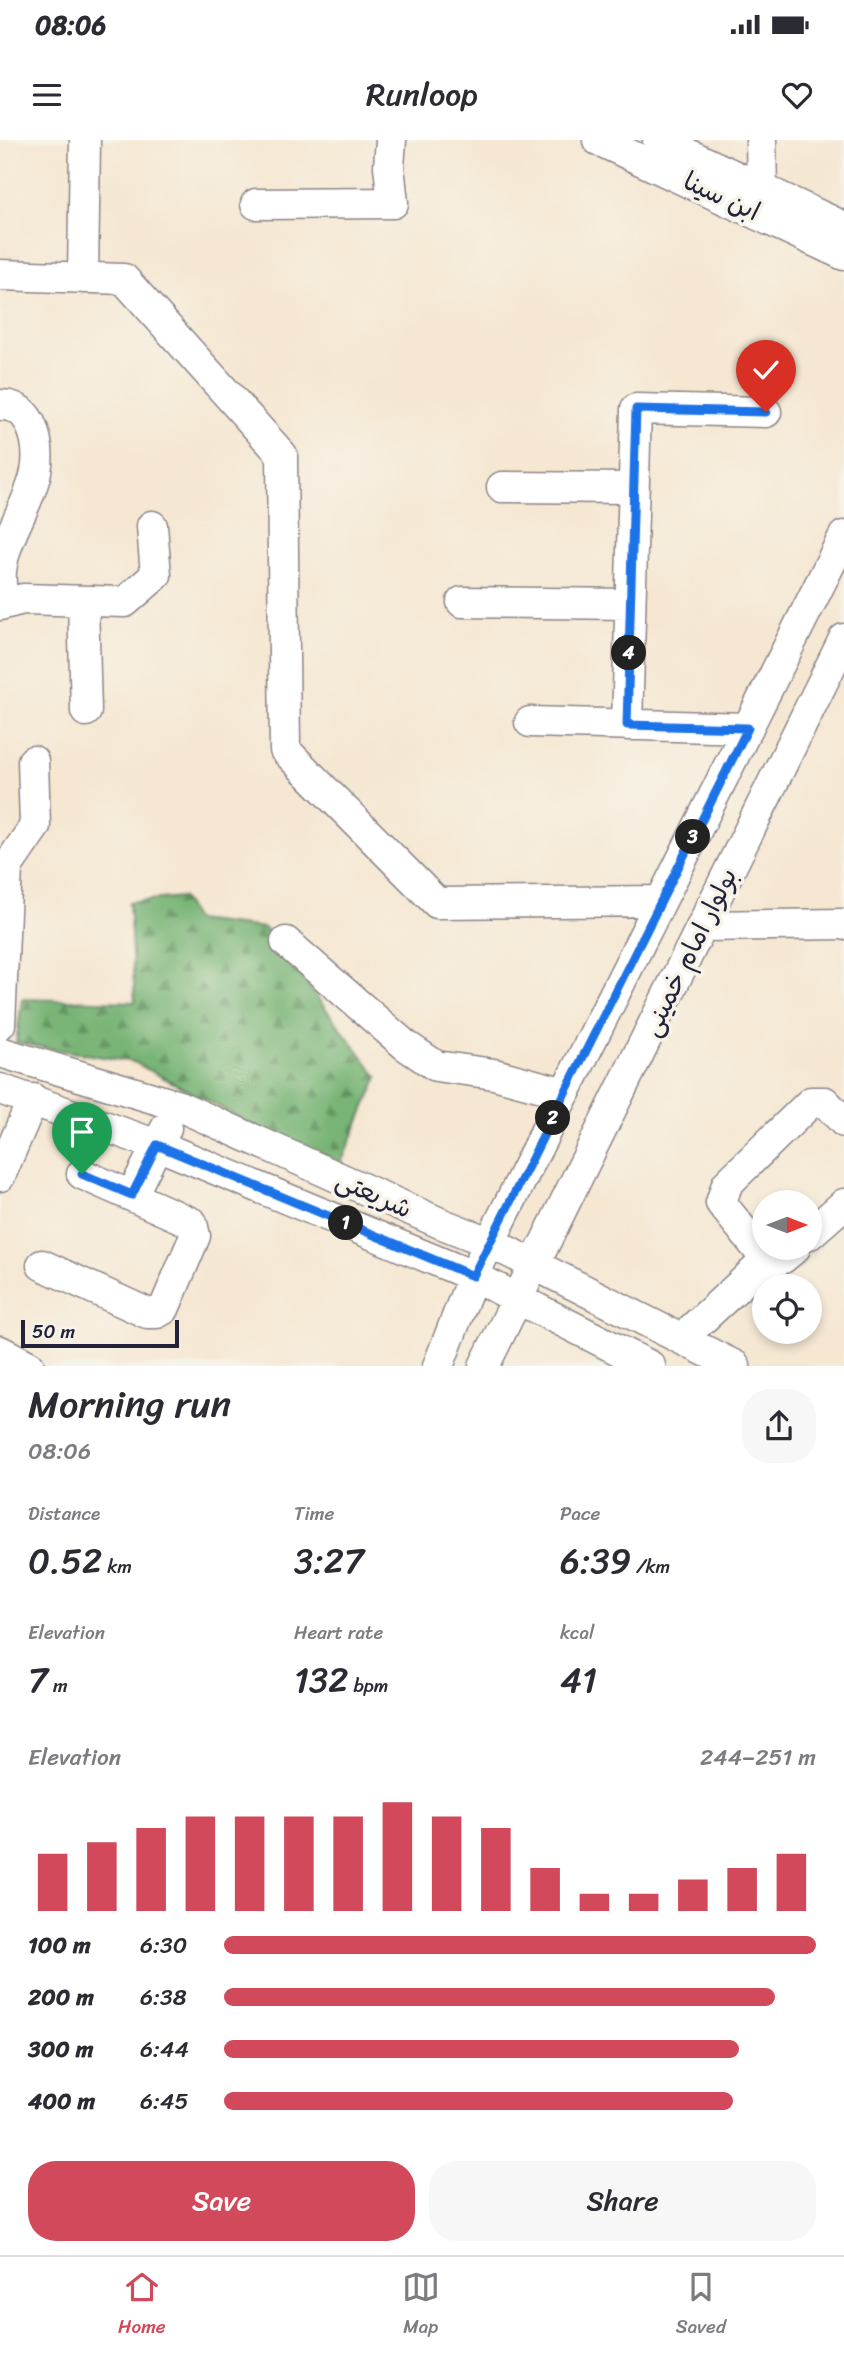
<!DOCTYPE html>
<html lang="en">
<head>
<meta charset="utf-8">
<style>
  body { margin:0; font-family:Sriracha,"Playpen Sans Arabic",sans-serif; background:#f7f7f7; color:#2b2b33; height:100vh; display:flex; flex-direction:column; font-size:26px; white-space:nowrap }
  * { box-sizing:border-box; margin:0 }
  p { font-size:23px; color:#7c7c81 }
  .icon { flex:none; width:38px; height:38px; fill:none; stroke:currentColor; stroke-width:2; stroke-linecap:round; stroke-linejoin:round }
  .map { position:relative; height:1226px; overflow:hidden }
  .sheet { display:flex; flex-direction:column; background:#fff; flex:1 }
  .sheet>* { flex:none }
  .needle { width:46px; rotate:90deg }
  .controls { position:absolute; left:752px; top:1050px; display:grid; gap:14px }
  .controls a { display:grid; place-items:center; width:70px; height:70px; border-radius:50%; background:#fff; box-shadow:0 4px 10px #0003; font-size:35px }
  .scale { position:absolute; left:21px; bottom:18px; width:158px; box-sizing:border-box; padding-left:7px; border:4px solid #22223b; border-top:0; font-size:19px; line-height:24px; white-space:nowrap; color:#22223b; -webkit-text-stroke:5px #f7f3e8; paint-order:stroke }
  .pin { position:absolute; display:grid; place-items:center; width:60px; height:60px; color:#fff; margin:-72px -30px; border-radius:50% 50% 50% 0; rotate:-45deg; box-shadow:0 0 7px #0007 }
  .pin .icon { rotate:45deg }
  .km { position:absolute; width:35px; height:35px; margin:-18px; border-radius:50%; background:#222; color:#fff; font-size:19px; line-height:35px; text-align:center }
  .round { display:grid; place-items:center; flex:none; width:74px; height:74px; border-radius:28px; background:#f7f7f7 }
  .headline { display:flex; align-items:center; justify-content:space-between; height:119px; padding:0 28px }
  h1 { font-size:38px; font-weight:600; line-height:52px }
  .figures { display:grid; grid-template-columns:repeat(3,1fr); gap:10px; height:119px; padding:7px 28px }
  .figures div { display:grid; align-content:center }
  .figures b { font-size:35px; font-weight:600 }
  .figures small { font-size:19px; font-weight:400 }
  .figures p { font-size:19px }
  .chart { height:196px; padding:14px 28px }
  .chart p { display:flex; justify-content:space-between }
  .chart svg { width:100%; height:126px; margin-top:7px; stroke:#d1495b; stroke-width:6 }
  .button { display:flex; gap:14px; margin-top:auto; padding:14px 28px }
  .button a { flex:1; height:80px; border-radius:28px; background:#d1495b; color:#fff; font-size:28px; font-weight:600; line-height:80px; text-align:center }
  .button a+a { background:#f7f7f7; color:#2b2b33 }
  ul { padding:0 28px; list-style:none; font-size:23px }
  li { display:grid; grid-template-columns:112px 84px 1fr; align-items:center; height:52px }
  li i { height:18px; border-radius:9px; background:#d1495b }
  .status { display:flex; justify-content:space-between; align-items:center; height:49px; padding:0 35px; background:#fff; direction:ltr }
  .status svg { height:19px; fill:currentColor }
  header { display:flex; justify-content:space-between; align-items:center; height:91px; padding:0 28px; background:#fff; font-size:32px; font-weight:600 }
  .tab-bar { display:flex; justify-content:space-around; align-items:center; height:98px; border-top:2px solid #e1e1e2; background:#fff; font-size:19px; color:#7c7c81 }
  .tab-bar a { display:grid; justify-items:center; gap:4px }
  .tab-bar .on { color:#d1495b }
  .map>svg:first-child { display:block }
  .forest { fill:url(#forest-firs); stroke:#4c6b58; stroke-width:2 }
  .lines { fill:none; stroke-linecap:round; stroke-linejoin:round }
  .minor-casing { stroke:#8c8486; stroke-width:33 }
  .minor { stroke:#fff; stroke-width:30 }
  .route-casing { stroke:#fff; stroke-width:14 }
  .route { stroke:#1a73e8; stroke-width:9 }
  .labels { text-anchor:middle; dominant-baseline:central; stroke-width:7; stroke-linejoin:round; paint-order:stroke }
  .street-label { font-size:26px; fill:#22223b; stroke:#f7f3e8 }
</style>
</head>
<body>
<div class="status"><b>08:06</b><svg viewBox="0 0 49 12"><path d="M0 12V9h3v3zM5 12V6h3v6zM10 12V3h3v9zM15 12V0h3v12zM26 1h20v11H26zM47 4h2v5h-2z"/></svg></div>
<header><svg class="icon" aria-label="menu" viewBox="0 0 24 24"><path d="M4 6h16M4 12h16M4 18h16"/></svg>Runloop<svg class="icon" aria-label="heart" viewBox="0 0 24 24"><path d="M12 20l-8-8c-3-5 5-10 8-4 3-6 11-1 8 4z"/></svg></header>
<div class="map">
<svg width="844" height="1226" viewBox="0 0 844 1226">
  <defs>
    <pattern id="forest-firs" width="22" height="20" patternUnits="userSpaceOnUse" patternTransform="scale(1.75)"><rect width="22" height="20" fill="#77b474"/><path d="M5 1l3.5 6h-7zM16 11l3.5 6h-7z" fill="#619260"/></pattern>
  </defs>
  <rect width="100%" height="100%" fill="#f7f3e8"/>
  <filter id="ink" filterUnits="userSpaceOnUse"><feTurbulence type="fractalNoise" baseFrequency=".0143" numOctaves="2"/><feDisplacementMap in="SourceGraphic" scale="14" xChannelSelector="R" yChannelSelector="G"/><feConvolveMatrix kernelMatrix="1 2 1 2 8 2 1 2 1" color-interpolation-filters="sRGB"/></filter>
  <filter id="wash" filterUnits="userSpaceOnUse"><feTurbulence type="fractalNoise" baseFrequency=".00686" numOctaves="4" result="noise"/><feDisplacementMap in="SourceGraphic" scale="28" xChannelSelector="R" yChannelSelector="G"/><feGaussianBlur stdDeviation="1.57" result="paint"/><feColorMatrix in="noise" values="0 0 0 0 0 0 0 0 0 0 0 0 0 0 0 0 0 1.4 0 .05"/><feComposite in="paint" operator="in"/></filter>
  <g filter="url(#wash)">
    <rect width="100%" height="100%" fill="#f5e7d2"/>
    <path class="forest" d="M182,757l13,23 69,8 114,149 -40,93 -204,-108 -118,-19 6,-44 113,3 -6,-100z"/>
  </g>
  <g filter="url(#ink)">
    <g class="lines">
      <g class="minor-casing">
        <path id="minor" d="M598,0l246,115
          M658,0l186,87
          M761,0l1,49
          M256,64l137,-1 -4,-37 2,-26
          M0,135l124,4 158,176 3,295 152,153 224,-2
          M83,138l2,-138
          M0,265c14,0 23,5 30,18 26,56 -23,95 -29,148 -1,11 1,23 2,33
          M502,347l132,1
          M83,462l3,109
          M462,462l168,2
          M0,465l23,-6 102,3 31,-27 -4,-49
          M530,582l218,6
          M627,585l9,-316 130,3
          M702,786l142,-2
          M286,802l119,103 31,21 58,8 71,19
          M0,884l7,-157 28,-41 -2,-65
          M0,912l179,54 261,117 51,20 244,123
          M0,949l157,56 316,131 177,90
          M0,1036l33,-77
          M132,1055l34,-67
          M810,1094l34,-30
          M769,1123l-48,-60 6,-19 84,-82h14l19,20
          M42,1125l105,48h10l7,-4 31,-73 -3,-13 -110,-49
          M681,1199l77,-71 25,-10 12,-10
          M0,1211l29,15
          M438,1226l35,-90 371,-740
          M484,1226l360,-727"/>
      </g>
      <use href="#minor" class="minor"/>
    </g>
  </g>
  <g class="lines" filter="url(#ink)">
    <g class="route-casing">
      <path id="route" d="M82,1034l50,21 25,-50 316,131 275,-548 -121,-3 9,-316 130,3"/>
    </g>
    <use href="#route" class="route"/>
  </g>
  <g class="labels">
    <g class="street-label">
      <text transform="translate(722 56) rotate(25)">ابن سینا</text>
      <text transform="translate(689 812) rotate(-64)">بولوار امام خمینی</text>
      <text transform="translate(374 1054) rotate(24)">شریعتی</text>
    </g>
  </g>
</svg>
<div class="controls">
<a><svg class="needle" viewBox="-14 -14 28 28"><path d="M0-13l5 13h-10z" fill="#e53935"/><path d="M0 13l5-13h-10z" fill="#7c7c81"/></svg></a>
<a><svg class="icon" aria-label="locate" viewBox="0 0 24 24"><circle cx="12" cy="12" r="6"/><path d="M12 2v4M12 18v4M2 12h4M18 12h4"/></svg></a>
</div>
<div class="scale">50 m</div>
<div class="pin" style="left:82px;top:1034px;background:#1e9e55"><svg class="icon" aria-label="arrive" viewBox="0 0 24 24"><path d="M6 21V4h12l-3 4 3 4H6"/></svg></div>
<div class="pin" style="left:766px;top:272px;background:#d93025"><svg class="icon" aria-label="check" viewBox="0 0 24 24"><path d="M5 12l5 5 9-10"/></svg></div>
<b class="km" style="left:346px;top:1083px">1</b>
<b class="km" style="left:553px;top:978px">2</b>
<b class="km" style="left:693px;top:697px">3</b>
<b class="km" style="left:629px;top:513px">4</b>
</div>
<section class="sheet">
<div class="headline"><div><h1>Morning run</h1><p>08:06</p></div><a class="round"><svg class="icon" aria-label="share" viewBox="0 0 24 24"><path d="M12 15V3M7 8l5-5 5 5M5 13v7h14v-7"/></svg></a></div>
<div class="figures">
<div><p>Distance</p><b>0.52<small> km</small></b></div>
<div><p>Time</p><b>3:27</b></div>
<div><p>Pace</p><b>6:39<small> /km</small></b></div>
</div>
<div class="figures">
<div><p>Elevation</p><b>7<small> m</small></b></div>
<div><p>Heart rate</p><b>132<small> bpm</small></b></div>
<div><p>kcal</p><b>41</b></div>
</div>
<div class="chart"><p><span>Elevation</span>244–251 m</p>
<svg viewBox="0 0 160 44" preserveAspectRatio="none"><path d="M5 44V24M15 44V20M25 44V15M35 44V11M45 44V11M55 44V11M65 44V11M75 44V6M85 44V11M95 44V15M105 44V29M115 44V38M125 44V38M135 44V33M145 44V29M155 44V24"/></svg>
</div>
<ul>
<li><b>100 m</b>6:30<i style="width:100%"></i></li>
<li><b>200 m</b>6:38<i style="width:93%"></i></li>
<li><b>300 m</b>6:44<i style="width:87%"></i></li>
<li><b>400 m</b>6:45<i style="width:86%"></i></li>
</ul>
<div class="button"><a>Save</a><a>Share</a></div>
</section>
<nav class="tab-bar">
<a class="on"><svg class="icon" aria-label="home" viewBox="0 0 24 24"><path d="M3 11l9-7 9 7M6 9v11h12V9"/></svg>Home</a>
<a><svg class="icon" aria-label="map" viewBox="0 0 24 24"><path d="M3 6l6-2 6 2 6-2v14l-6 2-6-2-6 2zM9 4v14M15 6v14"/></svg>Map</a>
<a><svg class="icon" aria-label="saved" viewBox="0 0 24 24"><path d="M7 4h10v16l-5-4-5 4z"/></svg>Saved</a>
</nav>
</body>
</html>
